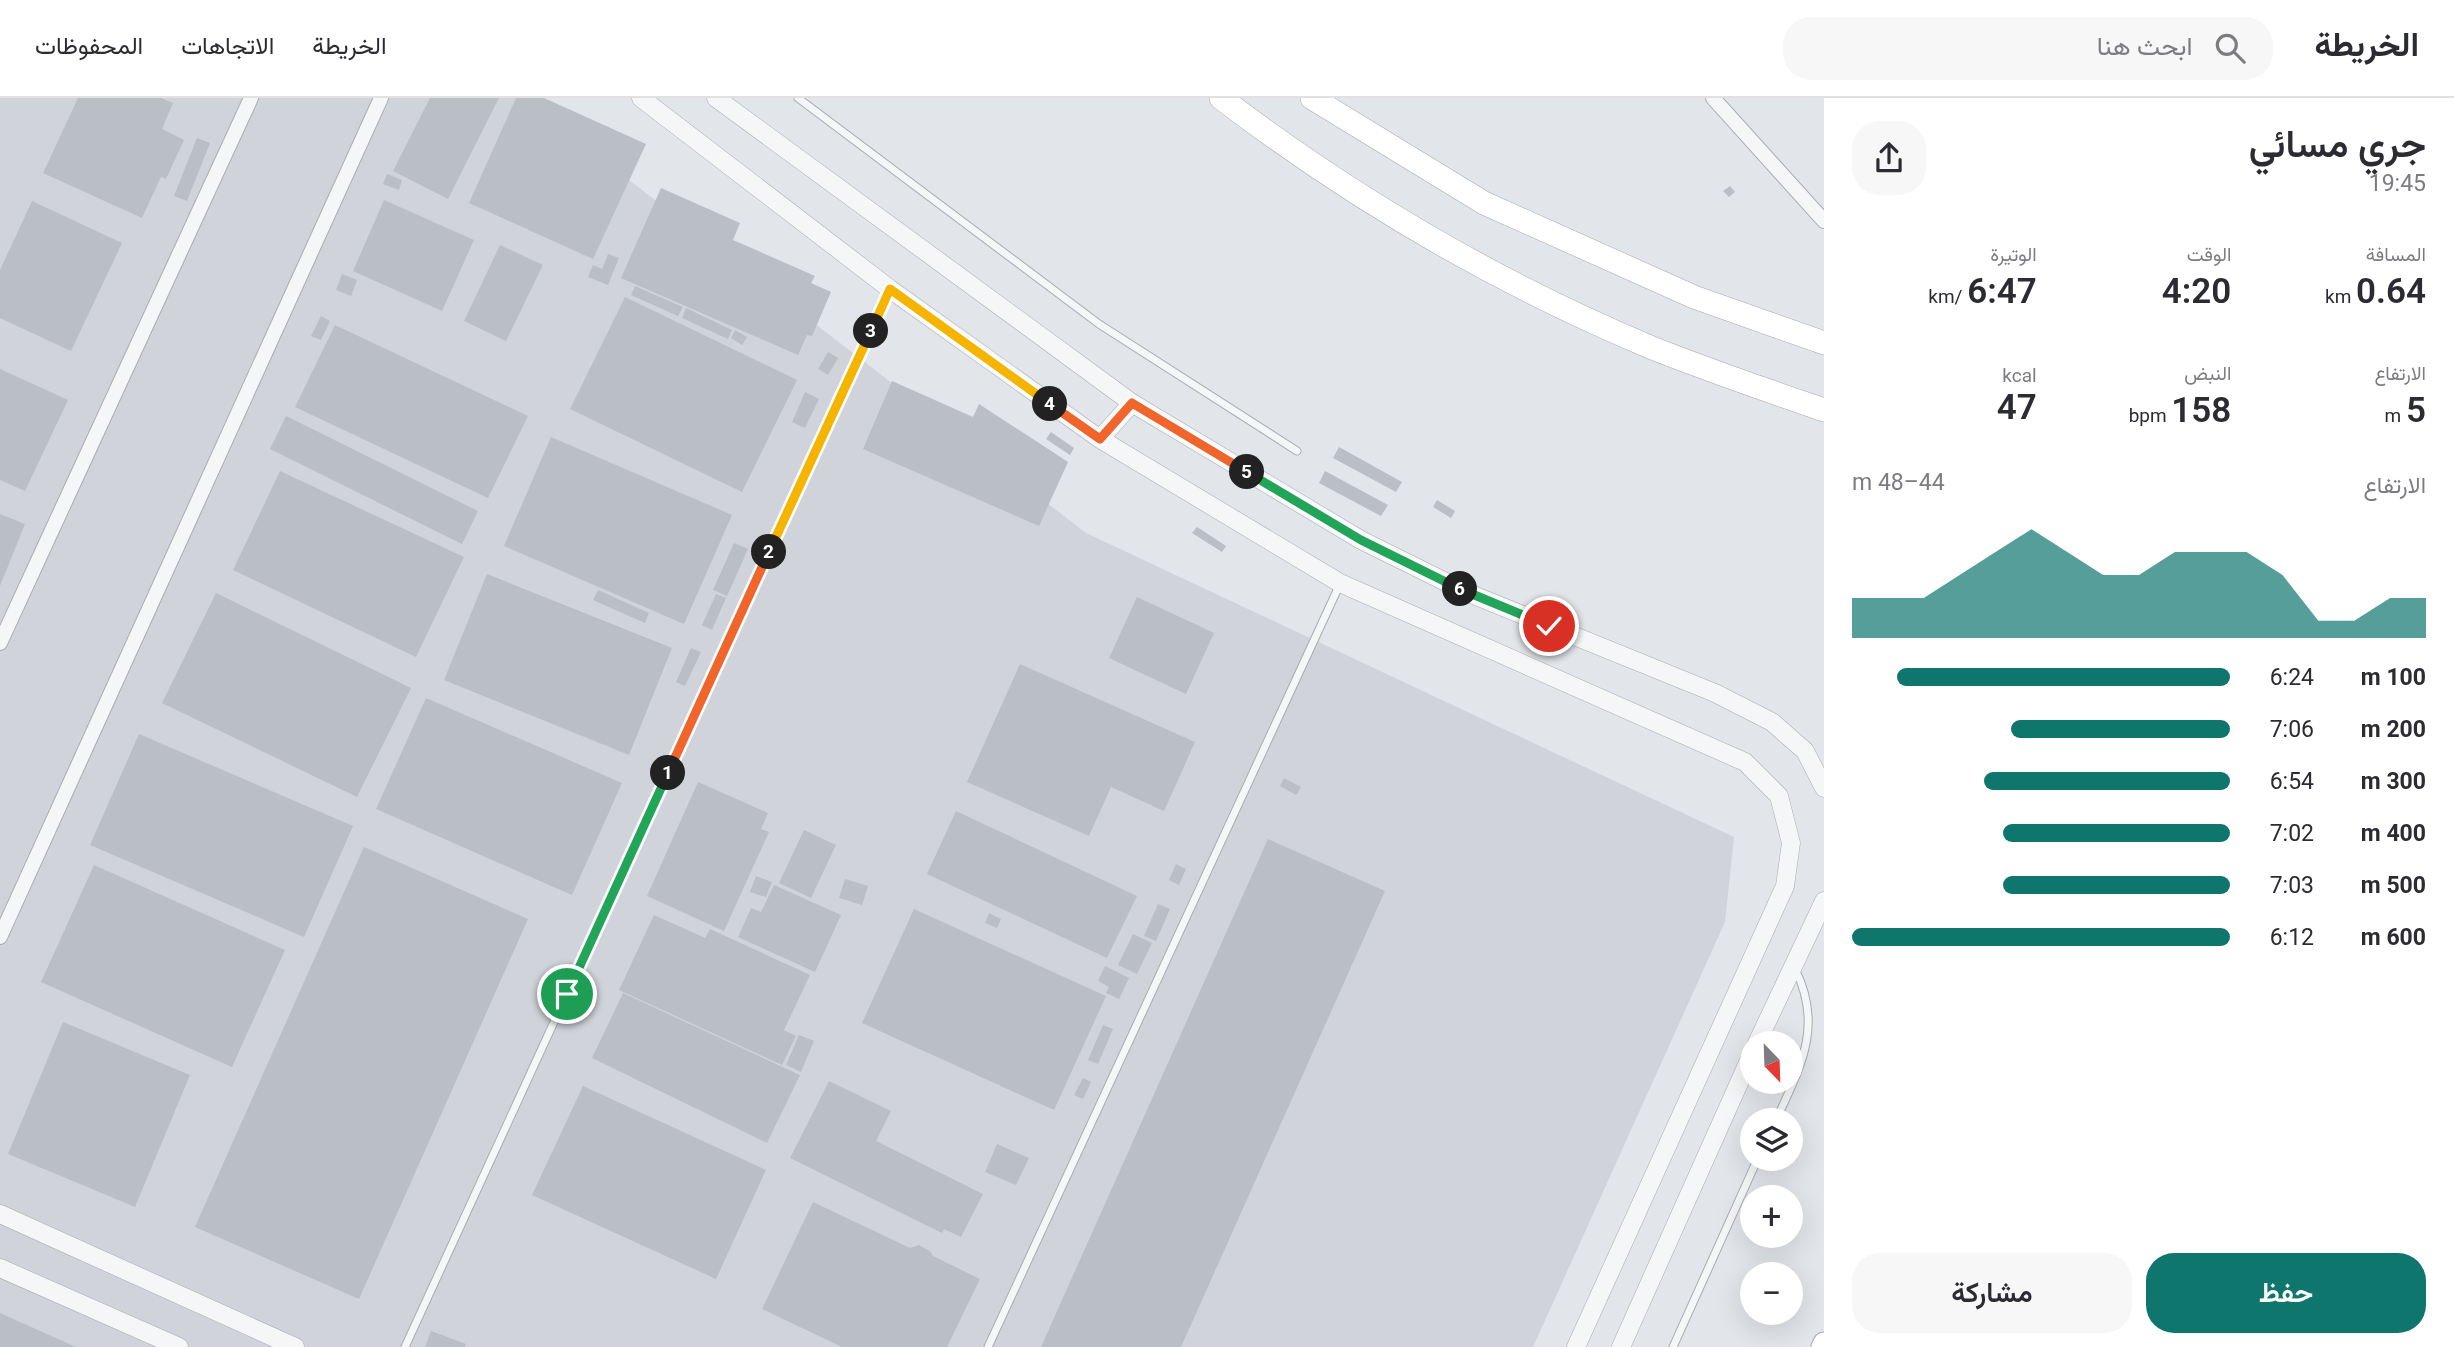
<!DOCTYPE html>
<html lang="ar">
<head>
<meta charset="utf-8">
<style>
  body { margin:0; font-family:Roboto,Vazirmatn,sans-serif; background:#f7f7f7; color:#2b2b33; direction:rtl; height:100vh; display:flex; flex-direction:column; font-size:26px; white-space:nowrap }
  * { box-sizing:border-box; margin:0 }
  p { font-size:23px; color:#7c7c81 }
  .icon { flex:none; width:38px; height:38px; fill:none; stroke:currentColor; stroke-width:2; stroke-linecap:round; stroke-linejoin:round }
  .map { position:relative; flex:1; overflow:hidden; direction:ltr }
  .sheet { display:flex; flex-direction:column; background:#fff; width:630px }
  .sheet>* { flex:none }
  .needle { width:46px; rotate:157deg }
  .fabs { position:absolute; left:1740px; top:933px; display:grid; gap:14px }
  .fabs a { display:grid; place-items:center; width:63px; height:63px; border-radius:50%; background:#fff; box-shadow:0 7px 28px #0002; font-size:35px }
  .pin { position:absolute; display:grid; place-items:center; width:60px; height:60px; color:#fff; margin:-30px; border:4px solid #fff; border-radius:50%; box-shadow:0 2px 7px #0007 }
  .km { position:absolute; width:35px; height:35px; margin:-18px; border-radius:50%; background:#222; color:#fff; font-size:19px; line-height:35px; text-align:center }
  .round { display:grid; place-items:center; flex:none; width:74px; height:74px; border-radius:28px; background:#f7f7f7 }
  .head { display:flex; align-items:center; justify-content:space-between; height:119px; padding:0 28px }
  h1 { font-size:38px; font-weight:600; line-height:52px }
  .metrics { display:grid; grid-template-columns:repeat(3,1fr); gap:10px; height:119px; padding:7px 28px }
  .metrics div { display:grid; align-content:center }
  .metrics b { font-size:35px; font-weight:600 }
  .metrics small { font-size:19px; font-weight:400 }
  .metrics p { font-size:19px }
  .chart { height:196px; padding:14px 28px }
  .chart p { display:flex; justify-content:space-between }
  .chart svg { width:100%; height:126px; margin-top:7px; fill:#0f766e; opacity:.7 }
  .primary-button { display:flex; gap:14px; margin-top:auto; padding:14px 28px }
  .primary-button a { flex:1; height:80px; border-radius:28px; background:#0f766e; color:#fff; font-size:28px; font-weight:600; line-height:80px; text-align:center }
  .primary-button a+a { background:#f7f7f7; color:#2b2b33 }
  ul { padding:0 28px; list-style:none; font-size:23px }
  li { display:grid; grid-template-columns:112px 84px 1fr; align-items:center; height:52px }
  li i { height:18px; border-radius:9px; background:#0f766e }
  header { display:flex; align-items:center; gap:42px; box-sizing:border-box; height:98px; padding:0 35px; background:#fff; border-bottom:2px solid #e1e1e2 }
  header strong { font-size:33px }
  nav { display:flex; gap:38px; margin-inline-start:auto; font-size:24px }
  .search { width:490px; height:63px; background:#f7f7f7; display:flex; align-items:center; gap:18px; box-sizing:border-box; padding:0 24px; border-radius:28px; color:#7c7c81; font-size:26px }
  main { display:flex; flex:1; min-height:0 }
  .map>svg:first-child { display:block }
  .built { fill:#d0d4da }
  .building { fill:#babec5 }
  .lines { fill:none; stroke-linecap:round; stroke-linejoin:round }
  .service-casing { stroke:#a8acb3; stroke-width:9 }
  .minor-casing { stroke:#a8acb3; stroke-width:16 }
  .tertiary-casing { stroke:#a8acb3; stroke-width:19 }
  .secondary-casing { stroke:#a8acb3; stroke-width:23 }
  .primary-casing { stroke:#a3aab3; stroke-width:24 }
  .service { stroke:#f4f6f7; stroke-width:7 }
  .minor { stroke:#f4f6f7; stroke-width:14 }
  .tertiary { stroke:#f4f6f7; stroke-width:18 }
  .secondary { stroke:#fff; stroke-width:21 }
  .primary { stroke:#fff; stroke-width:23 }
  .split-1-casing { stroke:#fff; stroke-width:14 }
  .split-2-casing { stroke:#fff; stroke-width:14 }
  .split-3-casing { stroke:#fff; stroke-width:14 }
  .split-4-casing { stroke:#fff; stroke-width:14 }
  .split-5-casing { stroke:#fff; stroke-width:14 }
  .split-6-casing { stroke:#fff; stroke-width:14 }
  .split-7-casing { stroke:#fff; stroke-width:14 }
  .split-1 { stroke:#22a559; stroke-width:9 }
  .split-2 { stroke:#f0652b; stroke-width:9 }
  .split-3 { stroke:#f5b400; stroke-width:9 }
  .split-4 { stroke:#f5b400; stroke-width:9 }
  .split-5 { stroke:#f0652b; stroke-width:9 }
  .split-6 { stroke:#22a559; stroke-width:9 }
  .split-7 { stroke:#22a559; stroke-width:9 }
</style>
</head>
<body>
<header>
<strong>الخريطة</strong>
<div class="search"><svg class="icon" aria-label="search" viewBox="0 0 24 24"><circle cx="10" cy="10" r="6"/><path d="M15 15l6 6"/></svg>ابحث هنا</div>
<nav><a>الخريطة</a><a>الاتجاهات</a><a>المحفوظات</a></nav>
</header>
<main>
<section class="sheet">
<div class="head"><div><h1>جري مسائي</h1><p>19:45</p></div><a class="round"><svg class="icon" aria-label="share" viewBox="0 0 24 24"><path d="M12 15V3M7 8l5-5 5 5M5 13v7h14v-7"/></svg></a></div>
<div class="metrics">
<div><p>المسافة</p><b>0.64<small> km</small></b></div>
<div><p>الوقت</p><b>4:20</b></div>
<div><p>الوتيرة</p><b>6:47<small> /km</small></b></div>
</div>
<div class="metrics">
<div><p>الارتفاع</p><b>5<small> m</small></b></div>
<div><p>النبض</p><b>158<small> bpm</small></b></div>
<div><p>kcal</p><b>47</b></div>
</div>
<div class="chart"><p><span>الارتفاع</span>44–48 m</p>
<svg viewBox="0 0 160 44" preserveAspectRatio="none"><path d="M0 44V30L10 30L20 30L30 22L40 14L50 6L60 14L70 22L80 22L90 14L100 14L110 14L120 22L130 38L140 38L150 30L160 30V44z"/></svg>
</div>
<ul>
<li><b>100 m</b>6:24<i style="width:88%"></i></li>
<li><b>200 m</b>7:06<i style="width:58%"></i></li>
<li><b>300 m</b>6:54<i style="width:65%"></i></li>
<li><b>400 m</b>7:02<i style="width:60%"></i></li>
<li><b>500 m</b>7:03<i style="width:60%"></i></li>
<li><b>600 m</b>6:12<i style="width:100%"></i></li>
</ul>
<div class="primary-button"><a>حفظ</a><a>مشاركة</a></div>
</section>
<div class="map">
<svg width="1824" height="1249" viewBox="0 0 1824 1249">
  <rect width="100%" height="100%" fill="#e2e5e9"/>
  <path class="built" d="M0,0h523l563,435 648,304 -9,85 -192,425h-1533z"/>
  <path class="building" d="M78,0h83l12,5 -11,26 22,11 -18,39 -5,-2 -19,41 -99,-45z
    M430,0h69l-51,101 -55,-28z
    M516,0h28l102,46 -53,115 -124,-56z
    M197,40l13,5 -23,58 -13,-5z
    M387,76l15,6 -3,10 -16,-6z
    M1730,88l5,6 -6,5 -6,-6z
    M661,90l79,35 -7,17 82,36 -4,7 20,9 -19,44 -5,-1 -9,20 -177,-77z
    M384,102l90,40 -32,71 -89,-40z
    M32,103l90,42 -51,108 -71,-33v-48z
    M500,147l43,20 -37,76 -42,-20z
    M608,156l11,4 -11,27 -20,-8 5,-12 9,4z
    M342,176l15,6 -6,16 -15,-6z
    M635,188l48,21 -5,9 -47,-21z
    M625,199l172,83 -55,112 -172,-83z
    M686,210l46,22 -4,9 -46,-21z
    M321,218l9,5 -9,19 -10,-4z
    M335,227l193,91 -40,82 -193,-91z
    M735,232l12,7 -5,8 -11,-7z
    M828,254l10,6 -10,17 -10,-6z
    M0,271l68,31 -43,91 -25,-11z
    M892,283l81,36 6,-13 89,58 -29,64 -176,-77z
    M805,294l14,7 -14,29 -13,-6z
    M286,318l192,95 -16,33 -192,-95z
    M1051,334l23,16 -4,7 -24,-16z
    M551,339l181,78 -48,109 -180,-78z
    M1339,349l63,35 -6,10 -63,-34z
    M280,373l184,86 -48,100 -183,-87z
    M1325,373l63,34 -7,11 -62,-33z
    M1437,402l18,11 -4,7 -18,-11z
    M0,416l25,10 -25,62z
    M1197,429l29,19 -4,6 -30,-19z
    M734,445l14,6 -21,47 -14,-6z
    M487,476l185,74 -43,107 -185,-75z
    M598,492l51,23 -4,10 -52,-23z
    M216,495l195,95 -54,109 -195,-94z
    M716,496l10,4 -14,32 -10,-5z
    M1137,499l77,36 -28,61 -77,-36z
    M691,550l10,4 -16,34 -9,-4z
    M1020,566l175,78 -31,69 -53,-24 -22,49 -122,-54z
    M426,600l196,85 -50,112 -196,-86z
    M139,636l214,92 -49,111 -214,-92z
    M1284,680l17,9 -5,8 -16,-9z
    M698,684l70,31 -7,16 8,3 -45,99 -77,-35z
    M956,713l181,85 -30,62 -180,-84z
    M804,732l32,15 -25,53 -32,-15z
    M1268,741l117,52 -204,456h-140z
    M364,749l164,72 -169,380 -164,-72z
    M1176,766l10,5 -7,16 -10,-5z
    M94,767l191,85 -53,117 -191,-85z
    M756,778l16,6 -6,15 -16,-5z
    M845,781l23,7 -6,19 -23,-7z
    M774,787l67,30 -26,57 -77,-35 13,-29 10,4z
    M1158,806l12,5 -14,32 -12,-5z
    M914,811l192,87 -52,114 -192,-87z
    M989,815l12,6 -4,9 -12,-5z
    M654,817l51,23 5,-9 100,46 -26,55 12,6 -14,29 -163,-75z
    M1133,836l19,9 -15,31 -19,-9z
    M1105,868l24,12 -10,21 -13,-6 3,-6 -11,-6z
    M623,895l177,82 -33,68 -175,-85z
    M63,924l127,53 -55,132 -127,-53z
    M1103,927l10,4 -15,35 -10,-4z
    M799,937l15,6 -13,31 -15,-7z
    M1083,980l8,4 -8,17 -9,-4z
    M829,983l62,30 -15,30 107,53 -22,43 -17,-8 -2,4 -152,-75z
    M583,988l183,84 -50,109 -184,-84z
    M997,1046l32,14 -13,27 -31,-13z
    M813,1104l97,46 9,-3 11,6 3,5 47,23 -33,68h-105l-80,-38z
    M0,1215l76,34h-76z
    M431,1233l35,13 -1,3h-40z"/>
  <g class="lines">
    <g class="service-casing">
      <path id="service" d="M798,0l301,226 198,127
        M1776,1022c24,-52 48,-94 19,-151
        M405,1249l485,-1058
        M988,1249l352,-763
        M1673,1249l85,-189"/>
    </g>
    <g class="minor-casing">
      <path id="minor" d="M1713,0l111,123
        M0,545l251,-545
        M0,839l381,-839"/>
    </g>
    <g class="tertiary-casing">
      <path id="tertiary" d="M641,0l249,191 210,150 240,144 405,179 34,34 12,47 -6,43 -209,461
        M716,0l416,305 229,137 105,52 249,101 57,29 33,29 19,37
        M1100,341l32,-36
        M1757,945l67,-142
        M0,1116l295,133
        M0,1170l179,79
        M1621,1249l131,-293"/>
    </g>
    <g class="secondary-casing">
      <path id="secondary" d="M1822,1249l2,-4"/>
    </g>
    <g class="primary-casing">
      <path id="primary" d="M1221,0c131,100 277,185 429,249 57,23 116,43 174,63
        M1312,0l172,105 210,94 130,46"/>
    </g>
    <use href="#service" class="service"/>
    <use href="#minor" class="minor"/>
    <use href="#tertiary" class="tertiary"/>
    <use href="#secondary" class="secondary"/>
    <use href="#primary" class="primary"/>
  </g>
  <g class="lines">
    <g class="split-1-casing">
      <path id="split-1" d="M567,896l101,-221"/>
    </g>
    <g class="split-2-casing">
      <path id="split-2" d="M668,675l101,-221"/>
    </g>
    <g class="split-3-casing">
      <path id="split-3" d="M769,454l102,-221"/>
    </g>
    <g class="split-4-casing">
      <path id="split-4" d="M871,233l19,-42 160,115"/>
    </g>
    <g class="split-5-casing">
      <path id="split-5" d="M1050,306l50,35 32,-36 115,69"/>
    </g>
    <g class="split-6-casing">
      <path id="split-6" d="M1247,374l114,68 99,49"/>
    </g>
    <g class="split-7-casing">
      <path id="split-7" d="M1460,491l89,37"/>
    </g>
    <use href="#split-1" class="split-1"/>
    <use href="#split-2" class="split-2"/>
    <use href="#split-3" class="split-3"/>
    <use href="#split-4" class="split-4"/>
    <use href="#split-5" class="split-5"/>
    <use href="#split-6" class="split-6"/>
    <use href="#split-7" class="split-7"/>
  </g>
</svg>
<div class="fabs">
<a><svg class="needle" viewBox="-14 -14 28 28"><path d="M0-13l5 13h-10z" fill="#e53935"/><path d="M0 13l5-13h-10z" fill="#7c7c81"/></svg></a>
<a><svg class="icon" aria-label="layers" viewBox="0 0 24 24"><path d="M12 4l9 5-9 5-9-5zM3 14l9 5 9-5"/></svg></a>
<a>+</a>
<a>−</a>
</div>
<div class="pin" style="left:567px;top:896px;background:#1e9e55"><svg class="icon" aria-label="arrive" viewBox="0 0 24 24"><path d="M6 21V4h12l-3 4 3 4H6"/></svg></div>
<div class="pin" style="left:1549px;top:528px;background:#d93025"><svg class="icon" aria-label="check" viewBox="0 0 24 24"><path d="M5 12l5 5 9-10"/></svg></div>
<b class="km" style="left:668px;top:675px">1</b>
<b class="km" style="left:769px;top:454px">2</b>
<b class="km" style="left:871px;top:233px">3</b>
<b class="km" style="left:1050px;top:306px">4</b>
<b class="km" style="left:1247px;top:374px">5</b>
<b class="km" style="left:1460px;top:491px">6</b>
</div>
</main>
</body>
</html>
